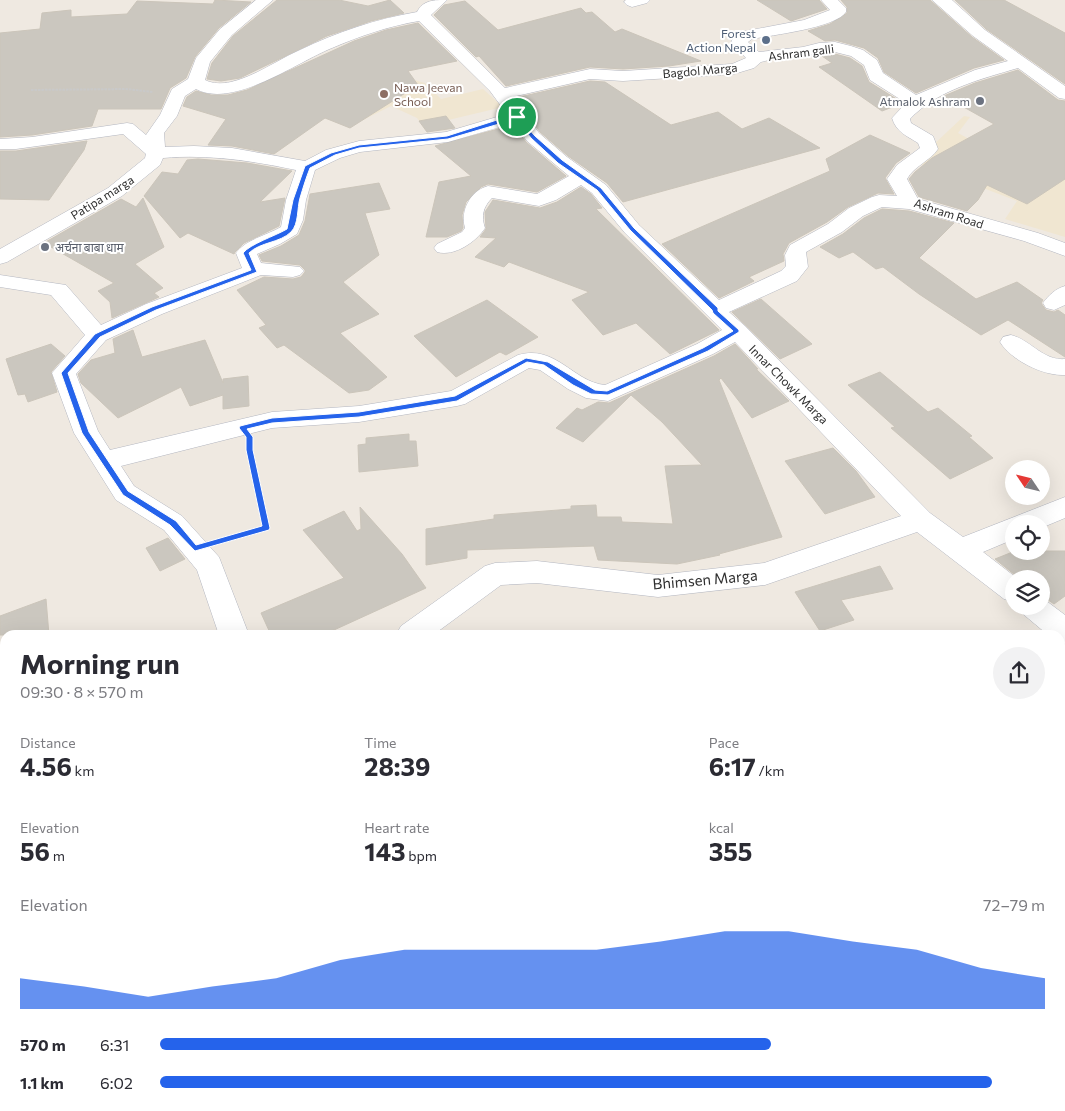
<!DOCTYPE html>
<html lang="en">
<head>
<meta charset="utf-8">
<style>
  body { margin:0; font-family:Commissioner,"Noto Sans Devanagari",sans-serif; background:#f2f2f3; color:#2b2b33; height:100vh; display:flex; flex-direction:column; font-size:19px; white-space:nowrap }
  * { box-sizing:border-box; margin:0 }
  p { font-size:16px; color:#7c7c81 }
  .icon { flex:none; width:28px; height:28px; fill:none; stroke:currentColor; stroke-width:2; stroke-linecap:round; stroke-linejoin:round }
  .map { position:relative; flex:1; overflow:hidden }
  .side { position:absolute; left:0px; top:630px; width:1065px; height:481px; display:flex; flex-direction:column; background:#fff; border-radius:15px 15px 0 0; box-shadow:0 5px 20px #0002 }
  .side>* { flex:none }
  .needle { width:32px; rotate:305deg }
  .tools { position:absolute; left:1005px; top:460px; display:grid; gap:10px }
  .tools a { display:grid; place-items:center; width:45px; height:45px; border-radius:50%; background:#fff; box-shadow:0 5px 20px #0002; font-size:25px }
  .pin { position:absolute; display:grid; place-items:center; width:42px; height:42px; color:#fff; margin:-21px; border:2px solid #fff; border-radius:50%; box-shadow:0 1px 5px #0007 }
  .round { display:grid; place-items:center; flex:none; width:52px; height:52px; border-radius:26px; background:#f2f2f3 }
  .headline { display:flex; align-items:center; justify-content:space-between; height:85px; padding:0 20px }
  h1 { font-size:28px; font-weight:700; line-height:38px }
  .metrics { display:grid; grid-template-columns:repeat(3,1fr); gap:8px; height:85px; padding:5px 20px }
  .metrics div { display:grid; align-content:center }
  .metrics b { font-size:25px; font-weight:700 }
  .metrics small { font-size:14px; font-weight:400 }
  .metrics p { font-size:14px }
  .chart { height:140px; padding:10px 20px }
  .chart p { display:flex; justify-content:space-between }
  .chart svg { width:100%; height:90px; margin-top:5px; fill:#2563eb; opacity:.7 }
  ul { padding:0 20px; list-style:none; font-size:16px }
  li { display:grid; grid-template-columns:80px 60px 1fr; align-items:center; height:38px }
  li i { height:12px; border-radius:6px; background:#2563eb }
  .map>svg:first-child { display:block }
  .education { fill:#f0e6d1 }
  .green { fill:#b6e59e }
  .building { fill:#cbc7bf; stroke:#cbc5ba }
  .lines { fill:none; stroke-linecap:round; stroke-linejoin:round }
  .minor-casing { stroke:#b4b7c1; stroke-width:1 }
  .path-far1 { stroke:#c9c9c9; stroke-width:2; stroke-dasharray:2.5 1; stroke-linecap:butt }
  .path { stroke:#c9c9c9; stroke-width:3; stroke-dasharray:4 2.5; stroke-linecap:butt }
  .minor { fill:#fff; fill-rule:evenodd }
  .route { fill:#2563eb; stroke:#fff; fill-rule:evenodd }
  .service-dot { fill:#5c6f8a; stroke:#fff; stroke-width:2 }
  .education-dot { fill:#8d6e63; stroke:#fff; stroke-width:2 }
  .worship-dot { fill:#6b7280; stroke:#fff; stroke-width:2 }
  .labels { text-anchor:middle; dominant-baseline:central; stroke-width:4; stroke-linejoin:round; paint-order:stroke }
  .far-service-label { font-size:12px; fill:#4e5e75; stroke:#fff; text-anchor:end }
  .far-street-label { font-size:12px; fill:#2e2e2e; stroke:#fff }
  .far-education-label { font-size:12px; fill:#785e54; stroke:#fff; text-anchor:start }
  .far-worship-label { font-size:12px; fill:#5b616d; stroke:#fff; text-anchor:end }
  .street-label { font-size:15px; fill:#2e2e2e; stroke:#fff }
</style>
</head>
<body>
<div class="map">
<svg width="1065" height="1111" viewBox="0 0 1065 1111">
  <rect width="100%" height="100%" fill="#efe9e1"/>
  <path class="education" d="M392,74l33,9 16,16 42,-10 20,18 -80,19 -6,-8 -26,-12 -30,15z
    M964,116l6,1 -12,16 46,25 61,-37v116l-60,-18 12,-18 -102,-39z"/>
  <path class="green" d="M5,940v166h236v5h-241v-170z"/>
  <path class="building" d="M215,0l36,2 -32,26 -24,29 -9,21 -16,10 -9,21h-63l-6,17 -60,9 -32,2v-104l40,-4 2,-16 29,-3v7l56,-3 10,-13 76,3z
    M277,0h62l29,6 22,-6 14,13 -33,8 -44,15 -87,42 -19,3 -14,-2 5,-16 21,-27z
    M757,0h62l8,9 -36,12z
    M841,0h89l42,37 32,23 -30,8 -58,25 -32,-21 -6,-14 -14,-10 -29,-8 -10,1 -17,-10 22,-7 17,-11v-6z
    M955,0h49l61,33v51l-79,-55z
    M465,1l33,29 83,-22 5,5 6,-1 23,20 7,-3 79,32 -32,5 -46,3 -33,-2 -84,19 -27,-30 -3,1 -42,-42 10,-10z
    M418,23l39,38 -49,10 10,14 -68,43 -25,-10 -51,36 -42,-8 -24,-1 18,-26 -43,-13 4,-9 9,-6 15,4h17l19,-5 107,-49 32,-11z
    M835,54l15,4 12,8 7,16 34,21 -21,8 -63,-44 13,-4 -10,-7z
    M1018,70l40,30 7,1v78l-38,25 -40,-19 -9,15 -11,11 -48,-14 -10,-18 6,-7 17,-14 62,-34 -50,-28 31,-13z
    M590,81l15,1 66,43 47,-13 24,17 27,-11 51,30 -197,54 -16,-19 -39,-27 -28,-24 -25,-34z
    M446,116l9,12 -28,4 -8,-11z
    M513,125l13,17 40,34 -29,16 -49,-8 -7,3 -15,15 -4,13 1,13 -2,3 -14,6h-21l13,-55 32,-6 -36,-30z
    M870,135l40,18 -14,10 -11,15 9,16 -16,-1 -30,14 -21,15 -38,21 -6,11 1,7 -35,16 5,4 -8,4 -27,13 -57,-54 168,-73 -4,-12z
    M87,141l-3,9 -35,50 -49,-1v-48h16z
    M198,159l49,4 45,8 -32,31 25,-4 -6,28 -35,17 -9,9 -1,2 -46,-21 -8,5 -36,-42 18,-24 16,2 9,-14z
    M379,183l11,26 -25,4 14,42 -36,27 36,32 -39,19 47,44 -18,13 -20,3 -65,-48 -7,3 -18,-20 7,-3 -29,-35 27,-13 29,2 8,-2 4,-5v-2l-5,-5 -38,-4 -3,-6 22,-9 18,-11 6,-14 5,-27z
    M581,187l10,7 11,14 -6,1 123,121 -49,24 -34,-31 -33,12 -31,-35 17,-8 -80,-30 -5,5 -29,-10 21,-19 -16,-1 6,-8 -1,-17 8,-12 47,8 17,-6z
    M143,198l21,49 -29,17 28,24 -9,5 5,4 -47,21 -2,-16 -12,-11 16,-8 -70,-40 77,-44 15,8z
    M882,209l27,2 45,12 -35,35 57,41 41,-17 26,18 -2,3 5,7 8,2 4,-2 7,5v42l-57,-37 -27,15 -62,-41 -36,-27 -7,2 -23,-17 -14,6 -19,-11 23,-13 21,-16z
    M761,299l51,45 -32,15 -48,-47z
    M487,300l51,37 -32,18 -6,-3 -44,25 -42,-41z
    M133,330l9,27 63,-17 18,43v-4l25,-3 1,30 -26,3v-14l-33,11 -9,-19 -63,31 -37,-35 -3,-9 13,-14 24,-7 -2,-14z
    M51,344l14,12 -14,16 6,20 -29,10 -3,-8 -7,1 -12,-36z
    M735,344l23,25h-2l33,32 -37,17 -31,-40 -2,2 63,157 -63,17 1,1 -43,9 -79,-4 -4,-14 -127,4v8l-41,7v-36l68,-10v-4l77,-6v-3l25,-1 1,12h24l1,5 51,2 -8,-58 37,-1 -40,-43 -31,-27 -48,47 -27,-14 21,-20 5,2 16,-8 11,1 105,-47z
    M880,372l48,40 10,-4 34,28 -3,1 24,21 -43,21 -59,-51 4,-1 -47,-42z
    M409,434v7h7l2,25 -59,6 -1,-27 8,-1v-6z
    M833,448l23,23 19,26 -50,17 -40,-53z
    M360,507l42,47 24,34 -103,47h-52l-10,-22 83,-35 -41,-48 41,-19 13,20 4,-2z
    M168,538l17,21 -25,12 -14,-23z
    M1015,551h50v45l-11,8 -13,-9v-16h-21l-25,-20z
    M880,566l13,23 -52,11 13,20 -34,11 -25,-39z
    M46,599l3,36h-49v-19z"/>
  <g class="lines">
    <g class="minor-casing">
      <path id="minor" d="M256,0h17l-41,35 -22,27 -5,18c8,4 17,4 26,2 25,-6 46,-22 69,-32 37,-18 76,-31 117,-38 6,-12 17,-12 30,-12l-16,15 74,73 85,-19 33,2 109,-7 14,-6 -15,-17 10,-9 63,-12 26,-10 -9,-10h17l8,8v4c-11,16 -74,23 -94,27l-4,3 11,10 44,-5 16,-4 16,-1 16,4 12,4 14,10 6,13 33,22 59,-25 33,-9 -35,-25 -41,-36h20l33,30 80,56v13l-6,-1 -41,-30c-37,11 -81,22 -108,51l1,4 22,13 5,13c-8,12 -24,17 -31,30l11,20 120,34 27,10v13l-41,-15 -115,-32 -27,-2 -19,9 -21,16 -36,20 2,15 -11,14 -68,31 16,14 185,187 33,24 102,-40v21l-24,10v-4h-27v15l-31,13 35,27h-4v23l-10,-3 -87,-67 -152,53 -107,12 -121,-14 -36,2 -68,50h-37l5,-9 84,-60 10,-3 42,-2 121,14 106,-12 137,-47 -166,-174 -22,12 -105,47 -22,-3 -18,-9 -28,-19 -11,-2 -64,36 -8,2 -98,16 -87,6 -151,38 13,20 48,30 37,41 30,78h-30l-22,-65 -33,-40 -48,-30 -42,-67 -22,-60 33,-38 -34,-40 -51,-8v-12l66,10 35,40 45,-21 96,-36 -6,-15c9,-13 31,-18 45,-26l5,-27 10,-30c-43,-9 -88,-16 -133,-12l-3,7 -38,31 -115,66 -7,2v-15l108,-61 37,-30 1,-4 -23,-20 -107,15h-16v-10l32,-2 95,-14 6,1 13,11 14,-20 12,-26 16,-10 8,-21 24,-29zM419,21l71,70 17,23 -61,18 -87,9 -33,9 -21,11 -73,-13 -38,-2 -29,1 -1,-14 13,-17 8,-20 11,-7c37,20 101,-27 136,-41 28,-12 57,-22 87,-27zM835,52l16,4 13,9 6,15 36,23 -14,15c4,14 15,18 26,25l2,5 -23,17 -10,14 10,17 -18,-1 -7,2 -23,11 -21,16 -38,21 -5,10 1,11 -5,5 -62,29 -80,-75 -33,-40 -39,-28 -28,-24 -27,-36 78,-18 33,2 111,-7 20,-6 7,-6 12,-3zM514,123l13,18 42,35 -32,18 -49,-8c-18,5 -28,25 -23,42l-3,4 -25,12 -3,4 3,4c17,5 39,-10 48,-24 -4,-12 -2,-21 7,-30l47,8 17,-6 25,-15 11,8 33,40 97,97 -25,14 -92,41c-32,-3 -49,-41 -87,-30l-67,36 -92,15 -87,6 -162,38 -12,-19 -22,-57 30,-34 56,-26 99,-39 32,2 7,-2 4,-4 -4,-4 -39,-4 -4,-9 23,-10 17,-10 6,-14 3,-20 9,-30 25,-12 20,-6 88,-10z
        M626,0h24l-3,3 -15,4 -5,-2 -3,-3z
        M1065,286v19l-11,5 -8,-2 -3,-5c6,-8 12,-14 22,-17z
        M1011,335c20,5 32,26 54,24v16c-22,1 -54,-15 -65,-33l3,-5z
        M1041,597l24,18v29l-5,-2v-7h-12l-25,-21 -4,-8h22z
        M249,1106h40v5h-40z"/>
    </g>
    <path class="path-far1" d="M31,90l95,-1 27,3"/>
    <path class="path" d="M225,539l41,-11 -16,-77"/>
    <use href="#minor" class="minor"/>
  </g>
  <path class="route" d="M517,116l18,20 27,24 39,28 33,40 84,80v3l21,19v2l-31,19 -100,44 -17,-1 -18,-9 -29,-20 -17,-3 -70,39 -98,16 -87,6 -25,6 6,8v13l17,78 -1,2 -74,21 -25,-26 -47,-30 -41,-62 -21,-60 34,-39 57,-27 99,-37 -8,-17c7,-9 32,-17 44,-24l6,-29 12,-34 26,-13 28,-8 88,-9 53,-17zM516,119l15,19 27,25 39,27 33,40 82,80 1,3 20,18 -30,17 -96,43 -12,-1 -47,-28 -22,-4 -71,38 -96,16 -87,6 -32,8 -1,2 7,9v13l16,76 -66,19 -20,-24 -48,-30 -39,-59 -21,-59 32,-36 56,-27 101,-38 -8,-19c11,-11 31,-10 42,-21 8,-8 6,-24 9,-34 3,-10 6,-20 10,-30l25,-13 24,-7 89,-9z"/>
  <circle class="service-dot" cx="766" cy="40" r="5"/>
  <circle class="education-dot" cx="384" cy="94" r="5"/>
  <g class="worship-dot">
    <circle cx="980" cy="101" r="5"/>
    <circle cx="45" cy="247" r="5"/>
  </g>
  <g class="labels">
    <g class="far-service-label">
      <text x="756" y="33">Forest<tspan x="756" dy="14">Action Nepal</tspan></text>
    </g>
    <g class="far-street-label">
      <text transform="translate(801 52) rotate(-7)">Ashram galli</text>
      <text transform="translate(700 70) rotate(-5)">Bagdol Marga</text>
      <text transform="translate(102 197) rotate(-32)">Patipa marga</text>
      <text transform="translate(949 213) rotate(18)">Ashram Road</text>
      <text transform="translate(789 384) rotate(45)">Innar Chowk Marga</text>
    </g>
    <g class="far-education-label">
      <text x="394" y="87">Nawa Jeevan<tspan x="394" dy="14">School</tspan></text>
    </g>
    <g class="far-worship-label">
      <text x="970" y="101">Atmalok Ashram</text>
      <text x="55" y="247" text-anchor="start">अर्चना बाबा धाम</text>
    </g>
    <g class="street-label">
      <text transform="translate(705 579) rotate(-5)">Bhimsen Marga</text>
    </g>
  </g>
</svg>
<div class="tools">
<a><svg class="needle" viewBox="-14 -14 28 28"><path d="M0-13l5 13h-10z" fill="#e53935"/><path d="M0 13l5-13h-10z" fill="#7c7c81"/></svg></a>
<a><svg class="icon" aria-label="locate" viewBox="0 0 24 24"><circle cx="12" cy="12" r="6"/><path d="M12 2v4M12 18v4M2 12h4M18 12h4"/></svg></a>
<a><svg class="icon" aria-label="layers" viewBox="0 0 24 24"><path d="M12 4l9 5-9 5-9-5zM3 14l9 5 9-5"/></svg></a>
</div>
<div class="pin" style="left:517px;top:117px;background:#1e9e55"><svg class="icon" aria-label="arrive" viewBox="0 0 24 24"><path d="M6 21V4h12l-3 4 3 4H6"/></svg></div>
<section class="side">
<div class="headline"><div><h1>Morning run</h1><p>09:30 · 8 × 570 m</p></div><a class="round"><svg class="icon" aria-label="share" viewBox="0 0 24 24"><path d="M12 15V3M7 8l5-5 5 5M5 13v7h14v-7"/></svg></a></div>
<div class="metrics">
<div><p>Distance</p><b>4.56<small> km</small></b></div>
<div><p>Time</p><b>28:39</b></div>
<div><p>Pace</p><b>6:17<small> /km</small></b></div>
</div>
<div class="metrics">
<div><p>Elevation</p><b>56<small> m</small></b></div>
<div><p>Heart rate</p><b>143<small> bpm</small></b></div>
<div><p>kcal</p><b>355</b></div>
</div>
<div class="chart"><p><span>Elevation</span>72–79 m</p>
<svg viewBox="0 0 160 44" preserveAspectRatio="none"><path d="M0 44V29L10 33L20 38L30 33L40 29L50 20L60 15L70 15L80 15L90 15L100 11L110 6L120 6L130 11L140 15L150 24L160 29V44z"/></svg>
</div>
<ul>
<li><b>570 m</b>6:31<i style="width:69%"></i></li>
<li><b>1.1 km</b>6:02<i style="width:94%"></i></li>
</ul>
</section>
</div>
</body>
</html>
